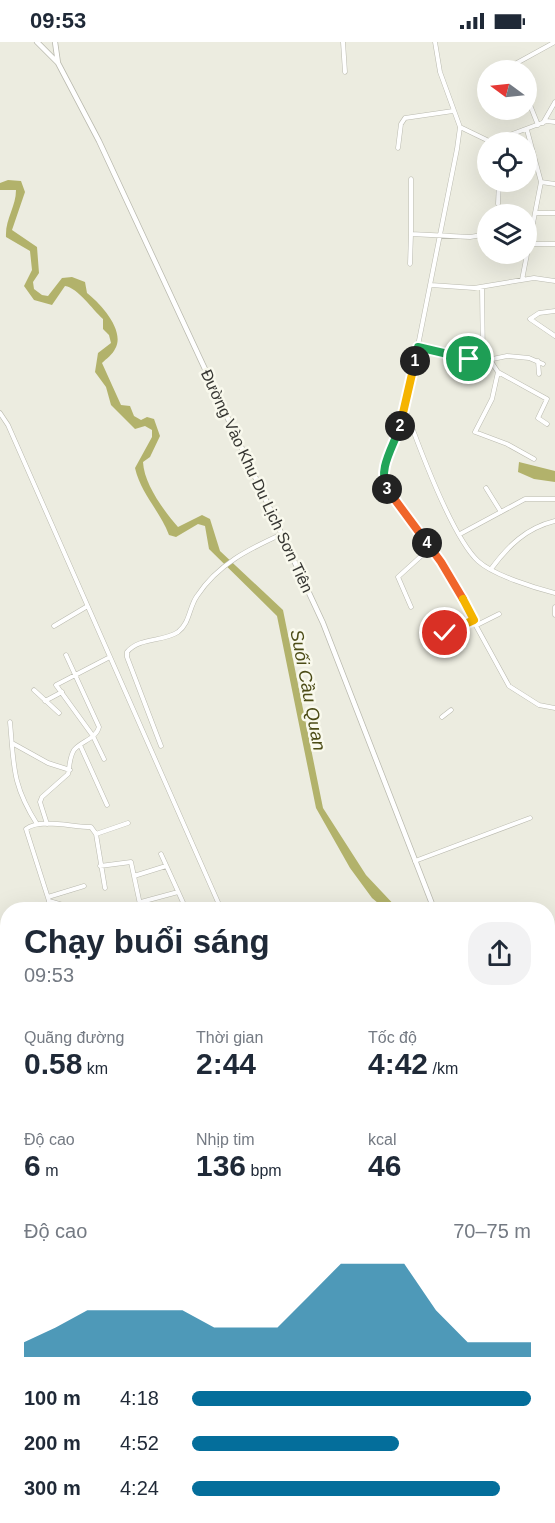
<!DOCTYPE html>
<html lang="vi">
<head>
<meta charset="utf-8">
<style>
  body { margin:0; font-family:Helvetica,sans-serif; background:#f2f2f3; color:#1f2937; height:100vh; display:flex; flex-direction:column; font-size:22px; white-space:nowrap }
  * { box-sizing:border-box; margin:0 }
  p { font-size:20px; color:#747a83 }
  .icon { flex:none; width:33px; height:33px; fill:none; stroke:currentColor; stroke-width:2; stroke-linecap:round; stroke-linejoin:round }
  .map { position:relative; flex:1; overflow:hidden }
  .drawer { position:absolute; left:0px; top:860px; width:555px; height:622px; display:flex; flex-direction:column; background:#fff; border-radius:24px 24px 0 0; box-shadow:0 6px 24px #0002 }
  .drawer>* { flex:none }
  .needle { width:39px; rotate:285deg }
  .buttons { position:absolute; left:477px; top:18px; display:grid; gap:12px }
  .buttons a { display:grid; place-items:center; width:60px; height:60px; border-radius:50%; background:#fff; box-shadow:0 6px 24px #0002; font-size:30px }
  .pin { position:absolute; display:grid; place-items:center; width:51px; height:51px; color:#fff; margin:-26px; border:3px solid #fff; border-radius:50%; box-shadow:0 2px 6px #0007 }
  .km { position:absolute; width:30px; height:30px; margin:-15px; border-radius:50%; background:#222; color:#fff; font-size:16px; line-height:30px; text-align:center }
  .round { display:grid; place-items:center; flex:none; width:63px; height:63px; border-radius:24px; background:#f2f2f3 }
  .headline { display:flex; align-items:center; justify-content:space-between; height:102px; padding:0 24px }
  h1 { font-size:33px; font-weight:700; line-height:45px }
  .metrics { display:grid; grid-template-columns:repeat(3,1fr); gap:9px; height:102px; padding:6px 24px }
  .metrics div { display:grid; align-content:center }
  .metrics b { font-size:30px; font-weight:700 }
  .metrics small { font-size:16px; font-weight:400 }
  .metrics p { font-size:16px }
  .chart { height:168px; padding:12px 24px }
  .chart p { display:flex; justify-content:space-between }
  .chart svg { width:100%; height:108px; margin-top:6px; fill:#046e9b; opacity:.7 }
  ul { padding:0 24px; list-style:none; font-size:20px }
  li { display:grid; grid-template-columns:96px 72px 1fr; align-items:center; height:45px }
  li i { height:15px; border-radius:8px; background:#046e9b }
  .status { display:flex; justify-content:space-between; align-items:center; height:42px; padding:0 30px; background:#fff; direction:ltr }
  .status svg { height:16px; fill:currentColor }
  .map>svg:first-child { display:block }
  .water { fill:#b2b26b }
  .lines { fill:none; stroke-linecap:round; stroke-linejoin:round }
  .minor-casing { stroke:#babaaf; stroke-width:5 }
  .tertiary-casing { stroke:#babaaf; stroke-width:6 }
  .minor { stroke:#fff; stroke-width:4 }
  .tertiary { stroke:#fff; stroke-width:4.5 }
  .split-1-casing { stroke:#fff; stroke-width:12 }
  .split-2-casing { stroke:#fff; stroke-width:12 }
  .split-3-casing { stroke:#fff; stroke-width:12 }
  .split-4-casing { stroke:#fff; stroke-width:12 }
  .split-5-casing { stroke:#fff; stroke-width:12 }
  .split-6-casing { stroke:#fff; stroke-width:12 }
  .split-1 { stroke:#22a559; stroke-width:8 }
  .split-2 { stroke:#f5b400; stroke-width:8 }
  .split-3 { stroke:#22a559; stroke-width:8 }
  .split-4 { stroke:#f0652b; stroke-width:8 }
  .split-5 { stroke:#f0652b; stroke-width:8 }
  .split-6 { stroke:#f5b400; stroke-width:8 }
  .labels { text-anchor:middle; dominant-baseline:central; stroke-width:5; stroke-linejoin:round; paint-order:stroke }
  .street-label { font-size:16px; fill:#363632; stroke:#f9f9ed }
  .water-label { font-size:18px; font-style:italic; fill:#4c4c16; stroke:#f9f9ed }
</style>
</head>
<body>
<div class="status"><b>09:53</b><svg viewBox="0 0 49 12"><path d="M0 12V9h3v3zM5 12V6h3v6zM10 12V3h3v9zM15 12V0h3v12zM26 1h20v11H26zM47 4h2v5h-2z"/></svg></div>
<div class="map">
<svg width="555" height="1481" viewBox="0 0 555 1481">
  <rect width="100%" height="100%" fill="#ecece0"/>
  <path class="water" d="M8,138l13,1 4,11 -13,38 25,17 2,26 -6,9 1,7 8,6 6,1 14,-18 10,-1 13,5 2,11c13,10 39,38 28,56 -2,5 -9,10 -13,14l19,42 9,1 4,10 7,4 6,-3 7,2 6,17 -10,21 -7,5c1,22 21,49 35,65l24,-12 8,4 10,32 63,59 40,198 43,67 32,34h-13l-13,-11 -22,-30 -34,-60 -39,-192 -68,-67 -4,-23 -7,-2 -22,13 -7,-2c-9,-24 -28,-41 -34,-67l17,-31v-7l-7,-4 -10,3 -24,-24 -5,-18 -11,-15 3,-19 13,-10 -2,-8 -6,-6v-10c-11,-10 -25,-31 -38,-33l-13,19 -18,-5 -10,-14 8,-16 -2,-19 -24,-14c-1,-18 10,-30 10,-47h-16v-7z
    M519,420l36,9v11l-21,-3 -16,-7z"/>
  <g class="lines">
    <g class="minor-casing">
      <path id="minor" d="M343,0l2,30
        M435,0l5,30 20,55 -3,22 -52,262 -22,69 8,16 50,66 68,124 30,19 16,3
        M517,28l-2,-6 40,-22
        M526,53l12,30
        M543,81l12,-21
        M460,85l31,15 56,-21 8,1
        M488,101v31
        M398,106l3,-24 4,-6 48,-7
        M541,140l14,2
        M498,162l1,-22
        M537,171h18
        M411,192v-55
        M531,202h24
        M410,222l1,-30 59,3 18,-3
        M522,238l19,-98 -14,-52
        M431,243l43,3 60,-10 21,3
        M482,245l1,74
        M555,269l-16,2 -9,6 25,17
        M418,305l51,12 14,2 24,-5 22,2 14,6
        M490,318l8,12 -6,27 -17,33 32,12 27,15
        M538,319l1,13
        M498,330l49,27 -9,19 9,6
        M406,369c13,36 46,126 72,150 15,14 57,27 77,32
        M0,371l8,12 213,484
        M486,446l15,24
        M460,492l65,-35h30
        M491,527c17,-23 35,-41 64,-48
        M411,565l-13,-30 32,-29
        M555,565v8
        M439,578l10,23
        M477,583l22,-11
        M54,584l32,-19
        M445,591l29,-13
        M34,648l25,23
        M45,659l17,-9
        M442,675l9,-7
        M10,680c4,44 2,63 27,102
        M12,701l36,20 22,7
        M80,703l27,60
        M161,704l-34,-89v-5c13,-15 36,-10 51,-20 12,-9 11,-25 19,-36 21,-32 52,-47 85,-62
        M104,717l-11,-23 -37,-51 52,-27
        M47,782l-7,-22 2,-5 26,-23c2,-8 1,-16 6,-24 7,-9 22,-11 25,-23l-33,-72
        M96,792l32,-11
        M161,812l25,55
        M415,819l115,-43
        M100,824l31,-4 10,47
        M134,834l32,-10
        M48,855l36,-11
        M49,859l28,8
        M141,860l37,-10
        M48,867l1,-8 -23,-72c14,-11 46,-2 65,-2l5,7 9,54
        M548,908l7,-3
        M548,962l7,4
        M5,972h3
        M0,1019l8,3
        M0,1094l8,3
        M0,1141l8,-20
        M0,1198l8,-11
        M0,1362l8,2
        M0,1437h8
        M107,1474l12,7
        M163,1474l9,7
        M245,1474l4,7
        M460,1474l4,7
        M16,1481l3,-7
        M155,1481l4,-7
        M187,1481l3,-7
        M263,1481v-7"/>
    </g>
    <g class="tertiary-casing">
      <path id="tertiary" d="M37,0l21,21 41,78 224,482 111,286
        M55,0l3,21
        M548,1117l7,14"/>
    </g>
    <use href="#minor" class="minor"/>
    <use href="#tertiary" class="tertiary"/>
  </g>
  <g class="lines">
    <g class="split-1-casing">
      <path id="split-1" d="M415,319l3,-14 51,12"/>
    </g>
    <g class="split-2-casing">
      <path id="split-2" d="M400,384l15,-65"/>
    </g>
    <g class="split-3-casing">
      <path id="split-3" d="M387,447c-10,-20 7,-43 13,-63"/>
    </g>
    <g class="split-4-casing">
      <path id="split-4" d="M387,447l40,54"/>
    </g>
    <g class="split-5-casing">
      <path id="split-5" d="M427,501l14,19 22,37"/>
    </g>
    <g class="split-6-casing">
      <path id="split-6" d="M445,591l29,-13 -11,-21"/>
    </g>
    <use href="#split-1" class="split-1"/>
    <use href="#split-2" class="split-2"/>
    <use href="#split-3" class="split-3"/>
    <use href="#split-4" class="split-4"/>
    <use href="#split-5" class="split-5"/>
    <use href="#split-6" class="split-6"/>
  </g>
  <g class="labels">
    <g class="street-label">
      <text transform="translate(257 439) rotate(65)">Đường Vào Khu Du Lịch Sơn Tiên</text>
    </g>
    <g class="water-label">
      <text transform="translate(308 648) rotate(79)">Suối Cầu Quan</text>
    </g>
  </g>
</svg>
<div class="buttons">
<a><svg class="needle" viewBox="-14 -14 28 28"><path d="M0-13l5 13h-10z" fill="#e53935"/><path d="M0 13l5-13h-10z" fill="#747a83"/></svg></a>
<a><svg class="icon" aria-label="locate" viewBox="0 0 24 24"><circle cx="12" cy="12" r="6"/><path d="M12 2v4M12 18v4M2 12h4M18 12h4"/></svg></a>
<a><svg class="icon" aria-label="layers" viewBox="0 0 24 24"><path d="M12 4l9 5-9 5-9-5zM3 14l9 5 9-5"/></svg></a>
</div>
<div class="pin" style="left:469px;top:317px;background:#1e9e55"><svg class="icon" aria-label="arrive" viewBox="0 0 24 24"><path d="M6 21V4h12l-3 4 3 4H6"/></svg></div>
<div class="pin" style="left:445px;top:591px;background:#d93025"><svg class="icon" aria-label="check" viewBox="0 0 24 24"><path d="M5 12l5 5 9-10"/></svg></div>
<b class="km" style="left:415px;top:319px">1</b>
<b class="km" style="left:400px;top:384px">2</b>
<b class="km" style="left:387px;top:447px">3</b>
<b class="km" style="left:427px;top:501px">4</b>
<section class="drawer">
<div class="headline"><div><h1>Chạy buổi sáng</h1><p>09:53</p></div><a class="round"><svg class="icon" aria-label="share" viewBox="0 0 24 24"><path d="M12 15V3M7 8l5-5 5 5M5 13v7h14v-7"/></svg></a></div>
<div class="metrics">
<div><p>Quãng đường</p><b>0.58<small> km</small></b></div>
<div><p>Thời gian</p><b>2:44</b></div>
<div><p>Tốc độ</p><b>4:42<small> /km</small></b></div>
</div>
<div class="metrics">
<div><p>Độ cao</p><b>6<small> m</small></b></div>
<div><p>Nhịp tim</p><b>136<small> bpm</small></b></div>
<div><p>kcal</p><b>46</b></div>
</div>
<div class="chart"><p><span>Độ cao</span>70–75 m</p>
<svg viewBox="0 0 160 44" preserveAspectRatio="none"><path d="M0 44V38L10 32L20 25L30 25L40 25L50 25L60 32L70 32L80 32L90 19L100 6L110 6L120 6L130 25L140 38L150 38L160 38V44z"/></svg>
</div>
<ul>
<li><b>100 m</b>4:18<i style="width:100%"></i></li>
<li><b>200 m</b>4:52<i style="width:61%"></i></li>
<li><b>300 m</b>4:24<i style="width:91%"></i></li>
</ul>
</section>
</div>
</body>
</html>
